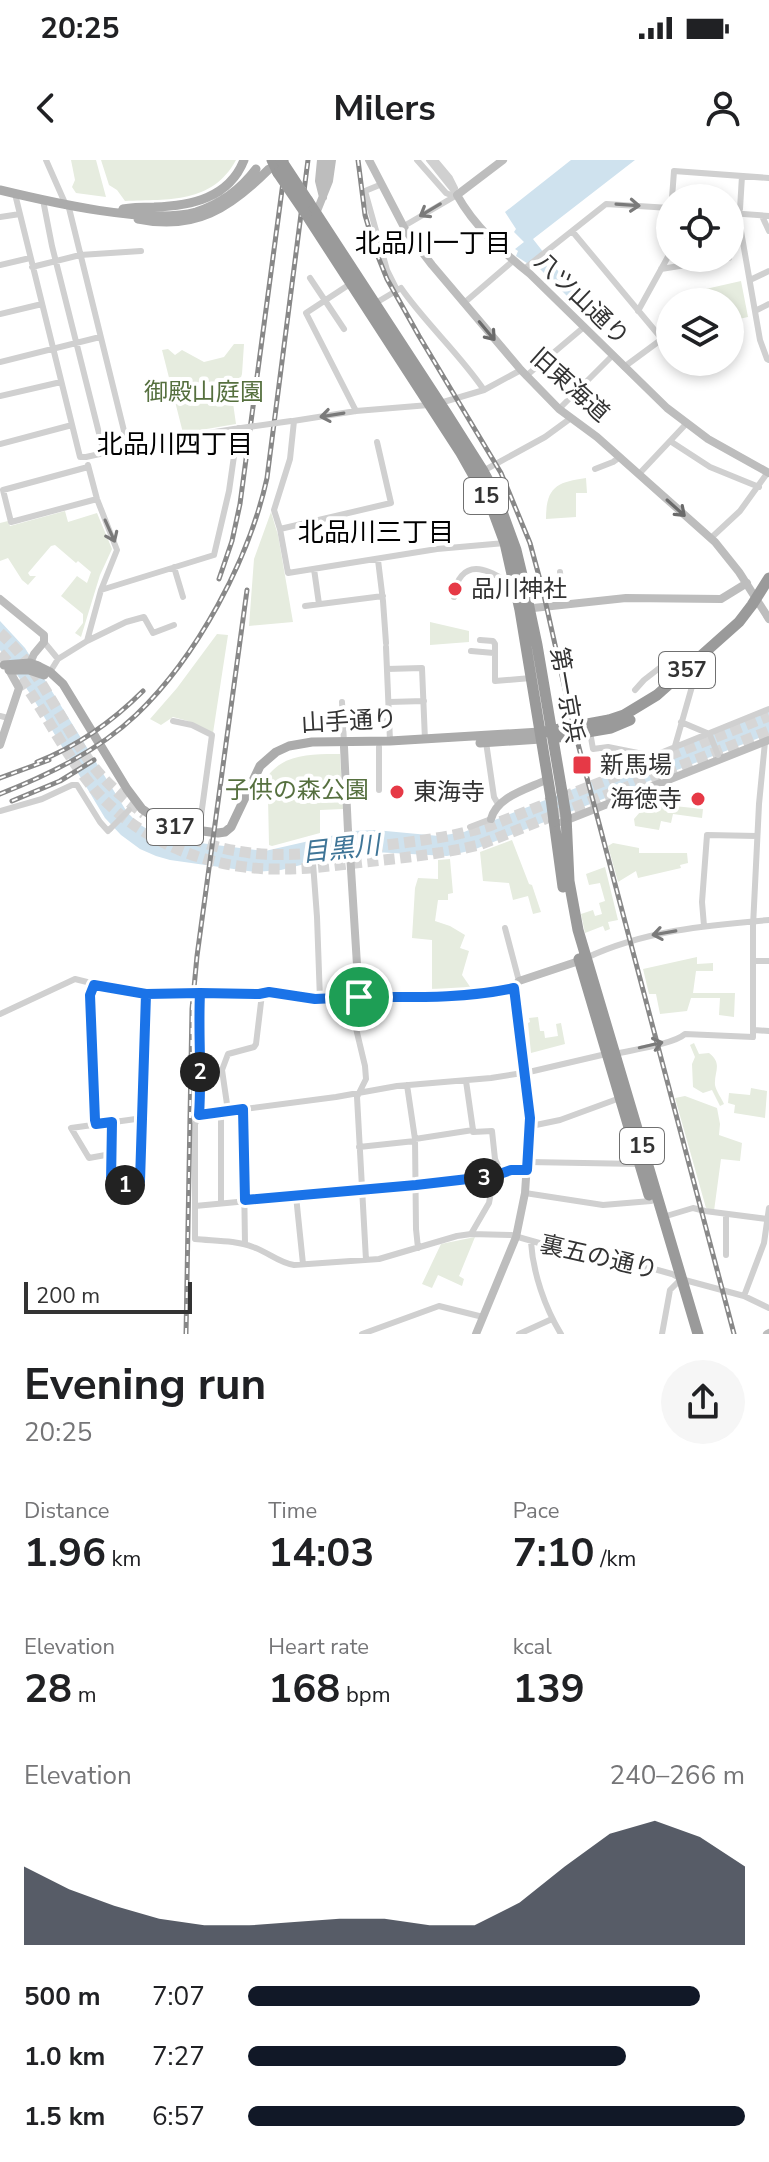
<!DOCTYPE html>
<html lang="en">
<head>
<meta charset="utf-8">
<style>
  body { margin:0; font-family:"Nunito Sans","Noto Sans JP",sans-serif; background:#f6f6f6; color:#202124; height:100vh; display:flex; flex-direction:column; font-size:30px; white-space:nowrap }
  * { box-sizing:border-box; margin:0 }
  p { font-size:26px; color:#757577 }
  .icon { flex:none; width:44px; height:44px; fill:none; stroke:currentColor; stroke-width:2; stroke-linecap:round; stroke-linejoin:round }
  .map { position:relative; height:1174px; overflow:hidden }
  .details { display:flex; flex-direction:column; background:#fff; flex:1 }
  .details>* { flex:none }
  .buttons { position:absolute; left:656px; top:24px; display:grid; gap:16px }
  .buttons a { display:grid; place-items:center; width:88px; height:88px; border-radius:50%; background:#fff; box-shadow:0 4px 12px #0003; font-size:40px }
  .scale { position:absolute; left:24px; bottom:20px; width:168px; box-sizing:border-box; padding-left:8px; border:4px solid #333; border-top:0; font-size:22px; line-height:28px; white-space:nowrap; color:#333; -webkit-text-stroke:6px #fff; paint-order:stroke }
  .pin { position:absolute; display:grid; place-items:center; width:68px; height:68px; color:#fff; margin:-34px; border:4px solid #fff; border-radius:50%; box-shadow:0 2px 8px #0007 }
  .km { position:absolute; width:40px; height:40px; margin:-20px; border-radius:50%; background:#222; color:#fff; font-size:22px; line-height:40px; text-align:center }
  .round { display:grid; place-items:center; flex:none; width:84px; height:84px; border-radius:42px; background:#f6f6f6 }
  .headline { display:flex; align-items:center; justify-content:space-between; height:136px; padding:0 24px }
  h1 { font-size:44px; font-weight:700; line-height:60px }
  .figures { display:grid; grid-template-columns:repeat(3,1fr); gap:12px; height:136px; padding:8px 24px }
  .figures div { display:grid; align-content:center }
  .figures b { font-size:40px; font-weight:700 }
  .figures small { font-size:22px; font-weight:400 }
  .figures p { font-size:22px }
  .chart { height:224px; padding:16px 24px }
  .chart p { display:flex; justify-content:space-between }
  .chart svg { width:100%; height:144px; margin-top:8px; fill:#111827; opacity:.7 }
  ul { padding:0 24px; list-style:none; font-size:26px }
  li { display:grid; grid-template-columns:128px 96px 1fr; align-items:center; height:60px }
  li i { height:20px; border-radius:10px; background:#111827 }
  .status { display:flex; justify-content:space-between; align-items:center; height:56px; padding:0 40px; background:#fff; direction:ltr }
  .status svg { height:22px; fill:currentColor }
  header { display:flex; justify-content:space-between; align-items:center; height:104px; padding:0 24px; background:#fff; font-size:36px; font-weight:700 }
  .map>svg:first-child { display:block }
  .green { fill:#e6ecdf }
  .water { fill:#cfe2ee }
  .lines { fill:none; stroke-linecap:round; stroke-linejoin:round }
  .highway-tunnel { stroke:#d6d6d6; stroke-width:11; stroke-dasharray:11 5.5; stroke-linecap:butt }
  .street { stroke:#d0d0d0; stroke-width:6 }
  .secondary { stroke:#bdbdbd; stroke-width:8 }
  .primary { stroke:#ababab; stroke-width:9 }
  .highway { stroke:#9a9a9a; stroke-width:11 }
  .rail-casing { stroke:#888; stroke-width:5 }
  .rail { stroke:#fff; stroke-width:2; stroke-dasharray:6; stroke-linecap:butt }
  .street-bridge { stroke:#d0d0d0; stroke-width:6 }
  .secondary-bridge { stroke:#bdbdbd; stroke-width:8 }
  .primary-bridge { stroke:#ababab; stroke-width:9 }
  .highway-bridge { stroke:#9a9a9a; stroke-width:11 }
  .oneway { stroke:#7a7a7a }
  .oneway2 { stroke:#6a6a6a }
  .route-casing { stroke:#fff; stroke-width:16 }
  .route { stroke:#1a73e8; stroke-width:10 }
  .poi-dot { fill:#e63946; stroke:#fff; stroke-width:3 }
  .labels { text-anchor:middle; dominant-baseline:central; stroke-width:8; stroke-linejoin:round; paint-order:stroke }
  .shield { fill:#fff; stroke:#707070; stroke-width:2 }
  .shield-label { font-size:22px; font-weight:bold; fill:#333 }
  .street-label { font-size:24px; fill:#333; stroke:#fff }
  .park-label { font-size:24px; fill:#56703f; stroke:#fff }
  .poi-label { font-size:24px; fill:#333; stroke:#fff; text-anchor:start }
  .neighbourhood-label { font-size:26px; fill:#000; stroke:#fff }
  .water-label { font-size:26px; font-style:italic; fill:#3f7597; stroke:#fff }
</style>
</head>
<body>
<div class="status"><b>20:25</b><svg viewBox="0 0 49 12"><path d="M0 12V9h3v3zM5 12V6h3v6zM10 12V3h3v9zM15 12V0h3v12zM26 1h20v11H26zM47 4h2v5h-2z"/></svg></div>
<header><svg class="icon" aria-label="back" viewBox="0 0 24 24"><path d="M15 5l-7 7 7 7"/></svg>Milers<svg class="icon" aria-label="person" viewBox="0 0 24 24"><circle cx="12" cy="8" r="4"/><path d="M4 21q1-7 8-7t8 7"/></svg></header>
<div class="map">
<svg width="769" height="1174" viewBox="0 0 769 1174">
  <rect width="100%" height="100%" fill="#fff"/>
  <path class="green" d="M71,0h25l10,37 -30,-4 -4,-6 3,-7z
    M101,0h135c-24,44 -67,39 -111,41l-8,-11 -8,-5z
    M741,121l7,36 -18,4v-19h-40l-2,-9z
    M234,184h10l-2,30 -9,29 3,21 -53,9 -21,-83 6,-1 7,6 7,-5 22,12 20,-5z
    M586,318l1,15h-11v24l-30,2c0,-32 11,-37 40,-41z
    M65,351l3,11 29,-9 15,36 -12,26 -19,62 -6,-4 8,-10v-9l-22,-18 16,-20 10,7 4,-11 -13,-11 -2,2 -21,-18 -4,1 -23,27 2,3h6l-8,9 -6,-5 -14,-22 -8,3v-38l8,-2 2,5z
    M271,352l7,23 15,87 -44,4 5,-67z
    M430,462l39,9v11l-39,3z
    M217,474l11,1 -15,98 -25,-12 -15,-4 -12,8 -11,-6 27,-31z
    M340,594l3,55 -23,1v23l-48,13 -3,-1 -1,-48 -4,-15c16,-29 47,-28 76,-28z
    M652,638l22,8 29,3 -1,9 -29,-4 -2,9 -10,-2 -2,9 -24,-4 -1,-7z
    M512,680l17,44 3,1 9,27 -8,2 -5,-18 -15,4 -4,-17 -26,-2 -3,-29z
    M613,683l26,5v5h48l1,10 -8,2 1,3 -43,10 -2,-7 -18,11 -10,-36z
    M450,699l3,34 -5,1v6h-10l-3,21 15,5 15,9 -5,13 9,3 -7,24 11,16 -41,3v-54l-20,-2 3,-50 3,-10 20,1v-19z
    M605,707l13,53 -10,2 2,7 -5,2 -2,-5 -18,7 -4,-19 12,-4 2,6 7,-2 -3,-11 6,-2 -5,-18 -11,2 -3,-11z
    M697,797v7l16,-1v8h-17l-3,22h42l-1,24 -15,-2 1,-17h-29l-4,13 -27,3 -4,-20h-7l-6,-25z
    M538,857l2,14h4l1,7 13,-2 -2,-12 5,-1 4,21 -34,9 -3,-30 2,-1 -1,-4z
    M694,883l5,11 10,-1c14,11 5,18 6,32 1,6 7,14 9,19l-4,2 -8,-16 -9,3 -10,-6 -1,-23 3,-7 -5,-12z
    M751,928l16,3 -2,27 -31,-5 1,-8 -7,-2 1,-10 21,2z
    M685,936l32,12 3,16 -1,11 23,8 -2,18 -19,-2 -7,52 -8,-3 -31,-110z
    M475,1077l-16,39 5,3 -2,7 -24,-11 -6,13 -10,-4 19,-40z"/>
  <path class="water" d="M571,0h64l-102,79 55,70 -4,4 -48,-48 -3,2 -17,-11 2,-5 -3,-2 9,-7 -10,-10 2,-3 -11,-17z
    M0,461l25,27 102,164 12,12 16,10 21,6 89,11 88,-20 22,-1 64,6 25,-4 305,-120v22l-296,116 -26,6 -91,-5 -75,19 -26,2 -85,-12 -14,-4 -16,-7 -19,-14 -16,-17 -74,-123 -31,-45z"/>
  <g class="lines">
    <path class="highway-tunnel" d="M0,473c42,37 60,90 94,134 14,18 32,33 50,47
      M0,493c38,41 58,93 94,136 48,55 119,82 191,80 26,0 53,-4 79,-7 39,-4 77,-8 115,-17l290,-114
      M162,665c77,40 134,31 216,21 39,-5 77,-9 114,-21l277,-109"/>
    <path class="street" d="M46,0l19,43
      M417,0l29,33 7,3
      M429,0l28,35
      M435,0l15,18 5,10
      M742,16l-2,33 -2,5 22,126 7,19 2,1
      M382,24l-17,7 22,79 10,20
      M15,34l65,263h6
      M672,38l2,-27 95,7
      M43,40l9,46 52,207
      M68,44l60,243
      M730,53l39,3
      M762,56l7,15
      M0,57l20,-3
      M404,66l53,-31
      M572,71l90,108 -38,28
      M0,105l30,-7
      M32,107l48,-12 61,-4
      M524,109l82,-65 64,4
      M661,109l68,-11
      M310,118l34,51
      M750,120l19,-9
      M350,124l-44,29 50,98
      M464,143l49,-42
      M374,144l27,-16c25,36 58,65 83,102
      M638,151l32,-58
      M755,151l14,-7
      M0,154l42,-10
      M0,202l100,-25
      M526,216l58,-49
      M0,236l61,-14
      M440,243l44,-13 37,-20
      M559,249l53,-53
      M293,261l63,-10 73,-6
      M294,261l-4,38 -16,51 6,19 111,-26 -14,-61
      M670,281l40,26 49,20
      M0,284l72,-19
      M86,297l73,-16 81,-13
      M88,307l-85,23 8,32 86,-23
      M595,309l18,-7 7,-5
      M483,311l62,-34 26,-19
      M639,314l47,-50
      M280,369l8,44 149,-24 68,-6
      M711,378l29,-27 28,-39
      M378,400l5,41 3,42
      M174,407l9,30
      M314,409l5,35
      M560,412l3,32
      M101,430l113,-35 15,-64 9,-63
      M454,437c1,-16 10,-32 29,-27 7,1 17,8 25,11l5,-3
      M305,446l78,-10
      M480,480l13,1 2,3v37l36,-3
      M87,481l14,-51 16,-40 -20,-51 -9,-34
      M44,482l14,17
      M386,487l4,94
      M471,491l23,2
      M387,509l35,-1 3,72
      M50,512l8,-13 29,-18 39,-19 18,-5 9,16 21,-8
      M635,530l9,-10 27,-21 7,15
      M342,542l2,41
      M389,542l35,-1
      M0,556l8,2
      M173,561l19,4 20,10 -13,96
      M362,562l27,-1
      M681,562l26,11
      M590,572l3,17 15,-2 45,9 116,-47
      M486,582l8,55 4,7
      M675,586l18,-63 -5,-5
      M379,630v-43
      M0,651l42,-12 30,-14h5l23,37 8,9 2,-2
      M470,667l21,-8
      M313,703l4,54 3,83
      M704,766l-2,-24 5,-67 50,1
      M505,768l14,53
      M586,798c57,-27 121,-33 183,-38
      M754,801h15
      M94,825l-4,10 6,129
      M349,839l16,67 1,13 -9,18 9,163
      M0,854l75,-35 56,14 128,1 10,-2 33,6 33,2 118,-4 41,-4 20,-4
      M754,870l15,1
      M606,894l-77,18 -38,6 -94,8 -61,11 -137,18 -4,9v115c19,2 40,1 58,8 15,5 26,16 41,18l85,-6 78,-23 14,-2 40,1 60,17 65,12 36,10 9,5 63,17 25,12
      M615,894c17,-4 59,-10 70,-20l68,3v-111l6,-122 6,-62
      M407,925l8,54 1,90 2,19
      M243,949l2,135
      M228,951l-6,-41 6,-16 26,-7 2,-3 6,-50
      M221,952v91
      M199,955c4,-41 -1,-82 1,-122
      M112,962l-1,60 2,2 24,1 3,-4
      M531,966l29,-6 60,-22
      M473,970v2l19,-1 3,28 6,14
      M415,979l58,-9 -7,-49
      M359,987l56,-6
      M111,994l-22,4 -18,-30 72,-10
      M528,1002l111,2
      M143,1021h-3l6,-187
      M525,1033l78,12 48,-4
      M296,1036l7,68
      M195,1046l221,-21 78,-9 17,-6h16
      M663,1057l30,-9 12,3 62,8
      M471,1074l18,-31 5,-27
      M531,1082c2,31 14,66 30,92
      M726,1095v-41
      M744,1136l20,-53 5,-35
      M362,1174l77,-28 44,11
      M519,1174l33,-15
      M662,1174l8,-44 11,-11"/>
    <path class="secondary" d="M321,0l-2,21 4,16
      M369,0l37,71 26,34 89,105 38,39 38,28 118,105 24,30 30,47
      M503,0l-46,35c17,31 46,57 73,79l137,134 41,31 61,34
      M324,25l3,-25
      M315,56l14,-35 3,-21
      M0,439l44,36v7l-10,12 -4,9
      M524,449l102,-11 95,1 26,-16
      M0,585l19,-57 -10,-18
      M344,587l4,84
      M491,659c6,-23 37,-30 57,-40
      M562,662l207,-82
      M350,693l9,144
      M476,1174l40,-97 9,-44 5,-75 -16,-132 5,-5 63,-21
      M767,1174l2,-1"/>
    <path class="primary" d="M0,30c50,12 148,35 196,22 25,-8 45,-23 60,-43
      M123,49c10,-2 21,-2 31,-2 37,-1 75,-9 90,-47
      M138,59c57,12 92,-11 131,-50l4,-1 5,5
      M38,506l12,6 13,12 64,105 15,20 19,13 19,6 38,5 7,-1 6,-5 29,-61 16,-14 13,-6 23,-4 78,-1 150,-9
      M480,583l61,-4"/>
    <path class="highway" d="M272,0l6,13
      M308,41l137,210 38,60 13,24 20,55 7,29 14,66 25,147
      M306,54l155,239 31,55 13,35 15,67 31,188
      M544,572l65,-12 15,-5 33,-20 82,-73 13,-17 17,-27
      M558,577l53,-9 19,-8
      M566,656l3,65 9,49 120,404
      M554,661l9,66
      M579,799l70,236"/>
    <g class="rail-casing">
      <path id="rail" d="M358,0l7,55 10,34 12,30 32,57 82,137 29,70 13,48 30,134 161,609
        M219,419l13,-38 8,-37 46,-344
        M37,602c41,-16 75,-40 106,-71
        M0,618l49,-18
        M0,634c48,-19 98,-43 136,-79 61,-58 113,-155 131,-237l41,-318
        M12,641l48,-20 34,-21
        M186,1174l6,-325 5,-53 50,-366"/>
    </g>
    <use href="#rail" class="rail"/>
    <path class="street-bridge" d="M241,268l50,-7
      M710,575l8,20
      M110,669l19,-19"/>
    <path class="secondary-bridge" d="M348,671l2,22"/>
    <path class="primary-bridge" d="M4,505l26,-2 8,3
      M9,510h20l15,5"/>
    <path class="highway-bridge" d="M281,0l27,41
      M278,13l28,41
      M562,632l4,24
      M551,638l3,23"/>
  </g>
  <defs><path id="oneway-shaft" d="M-6 0H5M1.5-3L5.5 0L1.5 3" fill="none" stroke-width="1.6" stroke-linecap="round" stroke-linejoin="round" transform="scale(2)"/></defs>
  <g class="oneway">
    <use href="#oneway-shaft" transform="translate(628 45) rotate(4)"/>
    <use href="#oneway-shaft" transform="translate(430 50) rotate(149)"/>
    <use href="#oneway-shaft" transform="translate(332 255) rotate(171)"/>
    <use href="#oneway-shaft" transform="translate(110 371) rotate(66)"/>
    <use href="#oneway-shaft" transform="translate(664 773) rotate(170)"/>
    <use href="#oneway-shaft" transform="translate(651 885) rotate(-13)"/>
  </g>
  <g class="oneway2">
    <use href="#oneway-shaft" transform="translate(487 171) rotate(50)"/>
    <use href="#oneway-shaft" transform="translate(676 348) rotate(42)"/>
  </g>
  <g class="lines">
    <g class="route-casing">
      <path id="route" d="M359,837l-44,2 -46,-7 -10,2 -59,-1 -54,1 -6,187 -3,4 -24,-1 -2,-2 1,-60 -16,2 -1,-4 -5,-125 4,-10 52,9 54,-1c-2,40 2,81 -1,122l44,-6 2,91 171,-15 78,-9 17,-6h16l3,-52 -16,-130c-51,11 -103,9 -155,9"/>
    </g>
    <use href="#route" class="route"/>
  </g>
  <g class="poi-dot">
    <circle cx="455" cy="429" r="8"/>
    <rect x="572" y="595" width="20" height="20" rx="4"/>
    <circle cx="397" cy="632" r="8"/>
    <circle cx="698" cy="639" r="8"/>
  </g>
  <g class="labels">
    <g class="shield">
      <rect x="464" y="318" width="44" height="36" rx="6"/>
      <rect x="659" y="492" width="56" height="36" rx="6"/>
      <rect x="147" y="649" width="56" height="36" rx="6"/>
      <rect x="620" y="968" width="44" height="36" rx="6"/>
    </g>
    <g class="shield-label">
      <text x="486" y="336">15</text>
      <text x="687" y="510">357</text>
      <text x="175" y="667">317</text>
      <text x="642" y="986">15</text>
    </g>
    <g class="street-label">
      <text transform="translate(582 139) rotate(44)">八ツ山通り</text>
      <text transform="translate(570 225) rotate(42)">旧東海道</text>
      <text transform="translate(567 535) rotate(80)">第一京浜</text>
      <text transform="translate(349 561) rotate(-3)">山手通り</text>
      <text transform="translate(599 1097) rotate(13)">裏五の通り</text>
    </g>
    <g class="park-label">
      <text x="204" y="232">御殿山庭園</text>
      <text x="297" y="630">子供の森公園</text>
    </g>
    <g class="poi-label">
      <text x="471" y="429">品川神社</text>
      <text x="600" y="605">新馬場</text>
      <text x="413" y="632">東海寺</text>
      <text x="682" y="639" text-anchor="end">海徳寺</text>
    </g>
    <g class="neighbourhood-label">
      <text x="433" y="83">北品川一丁目</text>
      <text x="175" y="284">北品川四丁目</text>
      <text x="376" y="372">北品川三丁目</text>
    </g>
    <g class="water-label">
      <text transform="translate(341 689) rotate(-6)">目黒川</text>
    </g>
  </g>
</svg>
<div class="buttons">
<a><svg class="icon" aria-label="locate" viewBox="0 0 24 24"><circle cx="12" cy="12" r="6"/><path d="M12 2v4M12 18v4M2 12h4M18 12h4"/></svg></a>
<a><svg class="icon" aria-label="layers" viewBox="0 0 24 24"><path d="M12 4l9 5-9 5-9-5zM3 14l9 5 9-5"/></svg></a>
</div>
<div class="scale">200 m</div>
<div class="pin" style="left:359px;top:837px;background:#1e9e55"><svg class="icon" aria-label="arrive" viewBox="0 0 24 24"><path d="M6 21V4h12l-3 4 3 4H6"/></svg></div>
<b class="km" style="left:125px;top:1025px">1</b>
<b class="km" style="left:200px;top:912px">2</b>
<b class="km" style="left:484px;top:1018px">3</b>
</div>
<section class="details">
<div class="headline"><div><h1>Evening run</h1><p>20:25</p></div><a class="round"><svg class="icon" aria-label="share" viewBox="0 0 24 24"><path d="M12 15V3M7 8l5-5 5 5M5 13v7h14v-7"/></svg></a></div>
<div class="figures">
<div><p>Distance</p><b>1.96<small> km</small></b></div>
<div><p>Time</p><b>14:03</b></div>
<div><p>Pace</p><b>7:10<small> /km</small></b></div>
</div>
<div class="figures">
<div><p>Elevation</p><b>28<small> m</small></b></div>
<div><p>Heart rate</p><b>168<small> bpm</small></b></div>
<div><p>kcal</p><b>139</b></div>
</div>
<div class="chart"><p><span>Elevation</span>240–266 m</p>
<svg viewBox="0 0 160 44" preserveAspectRatio="none"><path d="M0 44V20L10 27L20 32L30 36L40 38L50 38L60 37L70 36L80 36L90 38L100 38L110 31L120 20L130 10L140 6L150 11L160 20V44z"/></svg>
</div>
<ul>
<li><b>500 m</b>7:07<i style="width:91%"></i></li>
<li><b>1.0 km</b>7:27<i style="width:76%"></i></li>
<li><b>1.5 km</b>6:57<i style="width:100%"></i></li>
</ul>
</section>
</body>
</html>
